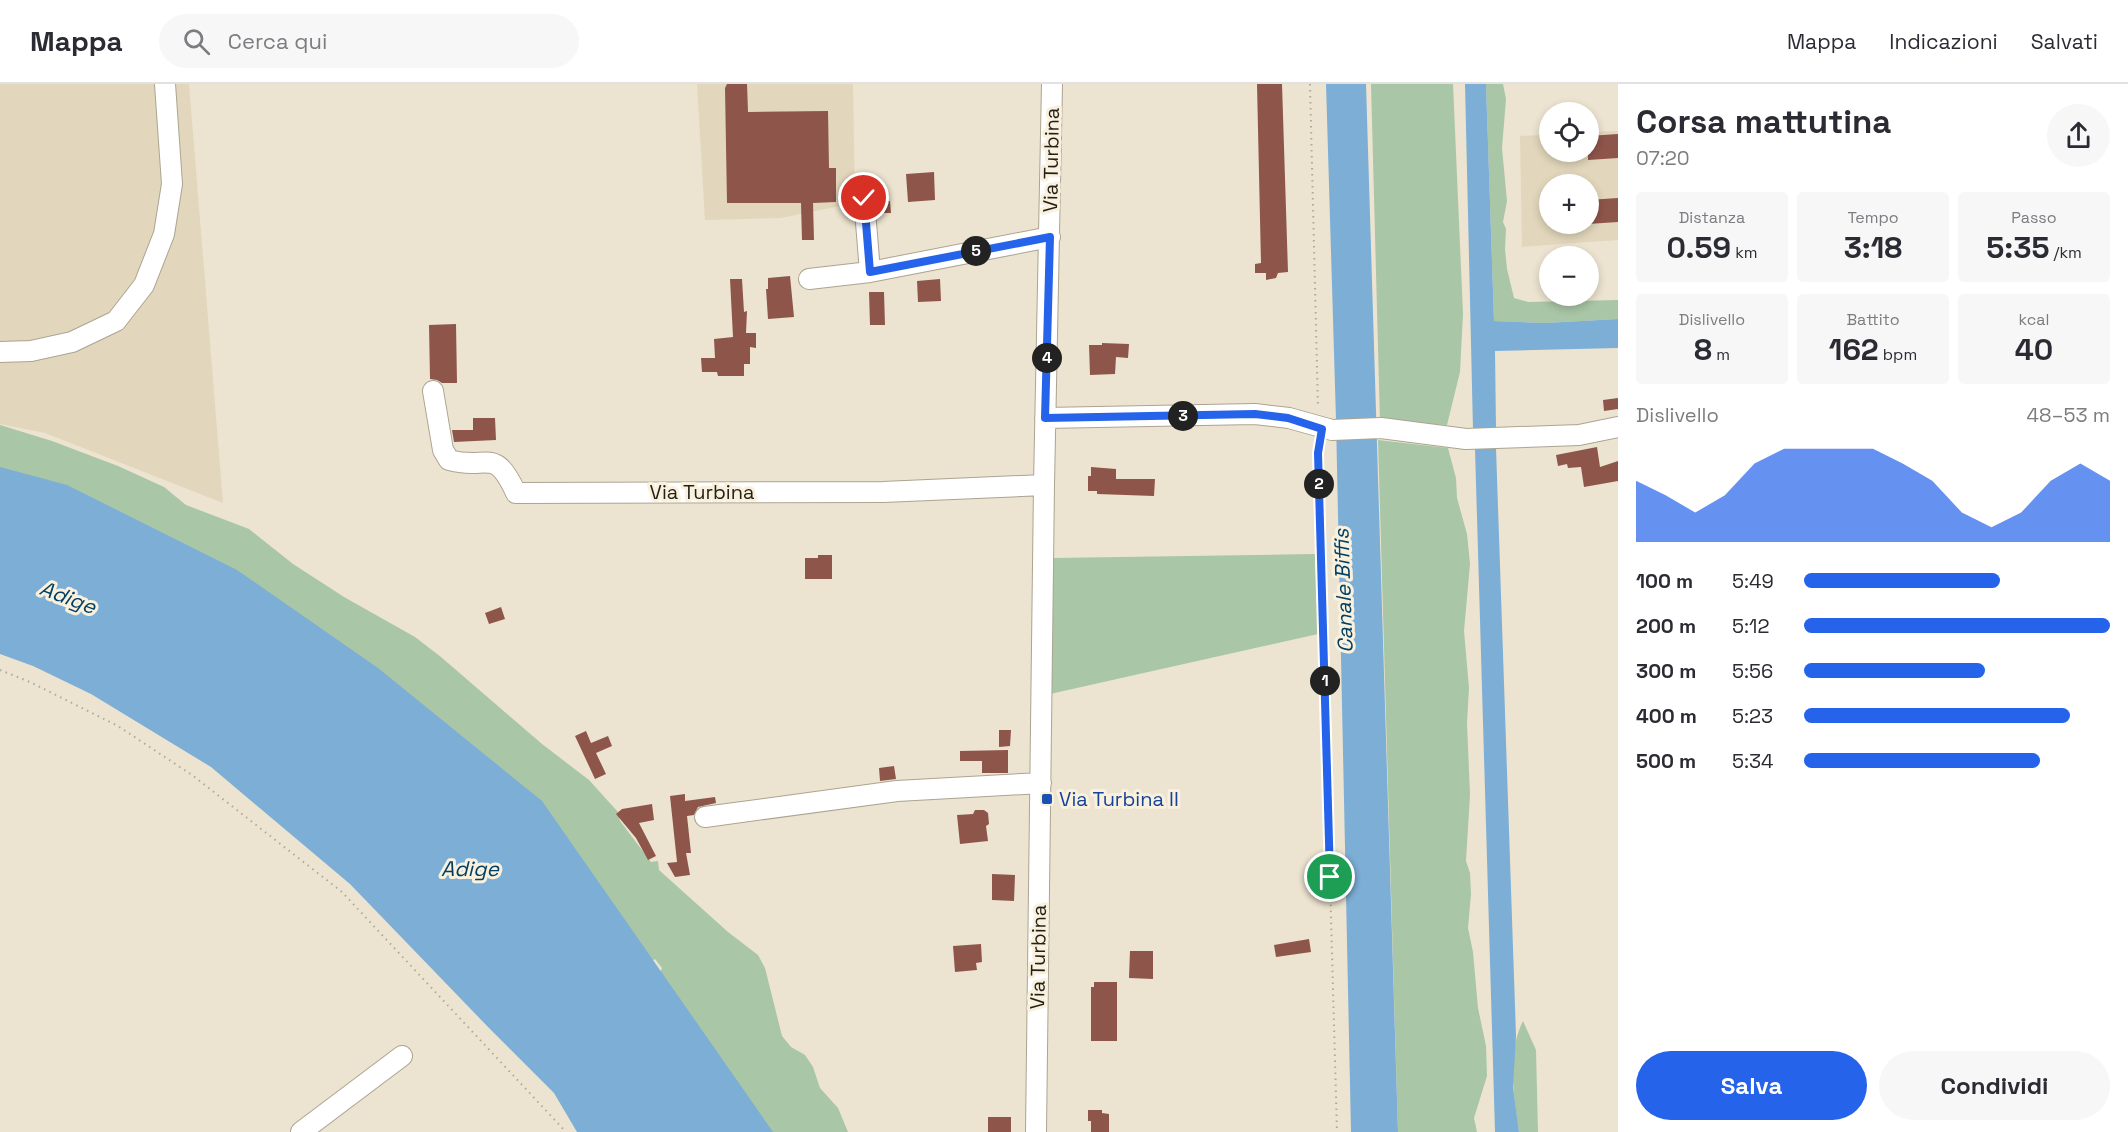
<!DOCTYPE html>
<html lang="it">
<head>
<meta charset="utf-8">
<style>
  body { margin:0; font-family:"Space Grotesk",sans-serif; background:#f7f7f7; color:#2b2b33; height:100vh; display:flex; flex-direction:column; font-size:22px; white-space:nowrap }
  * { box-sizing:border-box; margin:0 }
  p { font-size:20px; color:#7c7c81 }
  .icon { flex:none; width:33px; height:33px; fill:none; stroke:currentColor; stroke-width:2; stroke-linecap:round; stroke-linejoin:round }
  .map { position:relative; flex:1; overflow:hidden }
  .side { display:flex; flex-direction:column; background:#fff; width:510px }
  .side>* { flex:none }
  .tools { position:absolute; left:1539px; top:18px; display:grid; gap:12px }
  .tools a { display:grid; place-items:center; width:60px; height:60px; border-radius:50%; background:#fff; box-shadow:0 3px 9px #0003; font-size:30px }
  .pin { position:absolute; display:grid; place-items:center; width:51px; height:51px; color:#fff; margin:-26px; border:3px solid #fff; border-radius:50%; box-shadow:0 2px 6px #0007 }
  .km { position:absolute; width:30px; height:30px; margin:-15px; border-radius:50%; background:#222; color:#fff; font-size:16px; line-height:30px; text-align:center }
  .round { display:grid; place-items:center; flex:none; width:63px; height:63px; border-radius:32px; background:#f7f7f7 }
  .overview { display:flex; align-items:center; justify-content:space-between; height:102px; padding:0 18px }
  h1 { font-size:33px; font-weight:700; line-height:45px }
  .metrics { display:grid; grid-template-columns:repeat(3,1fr); gap:9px; height:102px; padding:6px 18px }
  .metrics div { display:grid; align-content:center; border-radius:6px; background:#f7f7f7; text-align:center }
  .metrics b { font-size:30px; font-weight:700 }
  .metrics small { font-size:16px; font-weight:400 }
  .metrics p { font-size:16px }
  .chart { height:168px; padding:12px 18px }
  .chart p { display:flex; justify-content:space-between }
  .chart svg { width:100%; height:108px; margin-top:6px; fill:#2563eb; opacity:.7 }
  .action { display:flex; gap:12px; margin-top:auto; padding:12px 18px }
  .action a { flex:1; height:69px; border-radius:36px; background:#2563eb; color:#fff; font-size:24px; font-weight:700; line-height:69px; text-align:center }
  .action a+a { background:#f7f7f7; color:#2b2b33 }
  ul { padding:0 18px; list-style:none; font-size:20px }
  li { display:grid; grid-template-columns:96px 72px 1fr; align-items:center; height:45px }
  li i { height:15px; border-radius:8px; background:#2563eb }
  header { display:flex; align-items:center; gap:36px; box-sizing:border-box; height:84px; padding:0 30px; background:#fff; border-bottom:2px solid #e1e1e2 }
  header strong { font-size:28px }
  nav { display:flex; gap:33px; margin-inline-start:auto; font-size:21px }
  .search { width:420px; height:54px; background:#f7f7f7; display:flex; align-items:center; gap:15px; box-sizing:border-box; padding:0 21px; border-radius:33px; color:#7c7c81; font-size:22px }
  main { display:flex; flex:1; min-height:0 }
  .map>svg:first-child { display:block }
  .built { fill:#e2d7bc; fill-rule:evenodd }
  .green { fill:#a9c6a6 }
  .water { fill:#7daed6 }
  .building { fill:#8e554b }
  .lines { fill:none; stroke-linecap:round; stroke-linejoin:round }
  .minor-casing { stroke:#aba491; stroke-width:22 }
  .path { stroke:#afa999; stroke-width:2; stroke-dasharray:1.5 4.5; stroke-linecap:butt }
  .minor { stroke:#fff; stroke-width:20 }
  .route-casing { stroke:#fff; stroke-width:12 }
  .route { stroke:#2563eb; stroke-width:8 }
  .transit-dot { fill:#1a4fb4; stroke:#f9f1dd; stroke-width:2 }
  .labels { text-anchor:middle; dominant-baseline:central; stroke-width:6; stroke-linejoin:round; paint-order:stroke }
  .street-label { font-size:20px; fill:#221f18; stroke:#f9f1dd }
  .transit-label { font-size:20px; fill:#164399; stroke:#f9f1dd; text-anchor:start }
  .water-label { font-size:21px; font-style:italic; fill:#013f65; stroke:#f9f1dd }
</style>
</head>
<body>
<header>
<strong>Mappa</strong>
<div class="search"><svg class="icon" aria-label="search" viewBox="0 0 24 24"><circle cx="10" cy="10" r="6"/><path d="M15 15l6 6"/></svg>Cerca qui</div>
<nav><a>Mappa</a><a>Indicazioni</a><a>Salvati</a></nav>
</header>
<main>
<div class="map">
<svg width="1618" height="1048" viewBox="0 0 1618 1048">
  <rect width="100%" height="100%" fill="#ece4d0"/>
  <path class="built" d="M0,0h189l34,419 -178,-70 -45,-9z
    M697,0h156l2,119 -74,15 -76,2z
    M1618,47v109l-96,7 -2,-111 29,-1 1,17h38l1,-20zM1550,100h38v40h-38z"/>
  <path class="green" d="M1371,0h82l10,230 -3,58 -13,53 -67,-3z
    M1486,0h17l3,15 -4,49 5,53 -4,21 3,7 -1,20 2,20 7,29 14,4 90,-2v19l-73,4 -51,-2z
    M0,341l52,16 66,25 46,21 22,18 63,24 44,35 51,33 71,40 26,20 101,87 47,36 29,32 2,9 31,41 7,-1 1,9 69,62 30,23 7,13 17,68 9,11 14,8 8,12 7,21 18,20 10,24h-89l-109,-140 12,-24 -7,-9 -12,8 -643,-463z
    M1378,356l70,8 8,30 1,20 10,36 3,30 -6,67 5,57 -2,35 3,72 -4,66 4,12 1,21 -3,34 5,24 5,56 8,38 1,30 -13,42 3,14h-79z
    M1315,470l3,80 -268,60 2,-136z
    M1523,937l13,29 2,82h-19c-5,-37 -13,-76 4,-111z"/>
  <path class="water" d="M1326,0h40l32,1048h-47l-15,-712z
    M1465,0h21l8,237 51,2 73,-4v29l-123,3 1,78 -23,1z
    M1496,364l20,588 -3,51 6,45h-24l-20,-683z
    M0,383l67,18 170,85 141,98 164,133 231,331h-196l-23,-39 -65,-65 -139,-144 -139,-117 -120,-73 -58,-28 -33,-12z"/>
  <path class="building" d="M727,0h20l1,28 80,-1 1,57h7v34l-23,1 1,37h-12l-1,-37h-74l-2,-115z
    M1257,0h25l6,188 -10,1 -2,5 -10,2v-7h-11v-9l6,-1z
    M1618,50v24l-30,2v-24z
    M934,88l1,28 -27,2 -2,-28z
    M1618,114v24l-30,2v-24z
    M890,117l1,12h-14l-1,-11z
    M790,192l4,41 -26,2 -2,-30h2v-11z
    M730,195h12l2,33 3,-1 -1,22h10v15l-6,-1v17h-6v12h-26l-1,-4h-15l-1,-14h14l-1,-19 19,-2z
    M940,195l1,22 -23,1 -1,-21z
    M869,208h15l1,33h-15z
    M456,240l1,59h-15l-5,-3 -7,-1 -1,-54z
    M1102,259l27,1 -1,14 -12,-1 -1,17 -25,1 -1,-30h13z
    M1618,314v11l-14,2 -1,-11z
    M473,334h22l1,22 -42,2 -2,-12h21z
    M1597,363l3,20 18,-6v20l-34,6 -3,-20 -13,1 -1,-4 -9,2 -2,-11z
    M1091,383l25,2v10h39l-1,17 -57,-2v-3h-9v-15h3z
    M818,471h14v24h-27v-21h13z
    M501,523l4,12 -16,5 -4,-11z
    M999,646h12l-1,16 -11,1z
    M586,647l5,12 17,-7 4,10 -16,7 10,21 -11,5 -20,-43z
    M1008,666v23h-26v-12h-22v-10z
    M894,682l2,13 -16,2 -1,-13z
    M685,710v7l30,-4 1,6 -18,4 -4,8 -7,1 4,37h-5l4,22 -15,2 -8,-14 10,-1 -7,-66z
    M652,720l2,16 -15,3 17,33 -8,4 -12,-22 -20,-24 6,-5z
    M975,726h9l4,3 1,11 -3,2 2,15 -28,3 -3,-29 16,-1z
    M992,790l23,1 -1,26 -22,-1z
    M1309,855l2,13 -35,5 -2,-12z
    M981,860l1,18 -6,1 1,7 -22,2 -2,-26z
    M1130,867h23v28l-24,-1z
    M1094,898h23v59h-26v-54h3z
    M1088,1026h14v3l7,1v18h-18v-11h-3z
    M988,1033h23v15h-23z"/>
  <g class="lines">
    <g class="minor-casing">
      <path id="minor" d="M864,114l6,74
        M809,195l61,-7 180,-35
        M0,268l31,-1 41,-9 44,-21 28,-36 20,-51 8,-50 -7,-100
        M433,307l10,59 6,10c39,11 45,-15 67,33l367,-1 161,-7
        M1045,334l210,-4 34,4 43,12 49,-2 85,11 113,-4 39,-8
        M705,733l192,-26 144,-8
        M301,1048l101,-76
        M1036,1048l8,-647 8,-401"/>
    </g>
    <path class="path" d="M1310,0l8,324
      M1320,359l-2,10 19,679
      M0,586l30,12 88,44 74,49 150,117 224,240"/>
    <use href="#minor" class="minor"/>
  </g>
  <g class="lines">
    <g class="route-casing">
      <path id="route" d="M864,114l6,74 180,-35 -5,181 210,-4 33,4 34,11 -4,24 12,424"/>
    </g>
    <use href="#route" class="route"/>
  </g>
  <rect class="transit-dot" x="1041" y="709" width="12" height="12" rx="3"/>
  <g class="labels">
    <g class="street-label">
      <text transform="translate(1051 76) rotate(-89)">Via Turbina</text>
      <text x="702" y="408">Via Turbina</text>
      <text transform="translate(1038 873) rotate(-89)">Via Turbina</text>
    </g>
    <g class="transit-label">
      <text x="1059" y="715">Via Turbina II</text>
    </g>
    <g class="water-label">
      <text transform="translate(1343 507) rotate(-92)">Canale Biffis</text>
      <text transform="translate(68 513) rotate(21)">Adige</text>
      <text x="470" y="784">Adige</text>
    </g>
  </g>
</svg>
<div class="tools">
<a><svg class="icon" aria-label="locate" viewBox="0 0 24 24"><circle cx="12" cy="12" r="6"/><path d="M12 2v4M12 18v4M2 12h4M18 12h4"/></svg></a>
<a>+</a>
<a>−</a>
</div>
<div class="pin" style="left:1330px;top:793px;background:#1e9e55"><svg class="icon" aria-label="arrive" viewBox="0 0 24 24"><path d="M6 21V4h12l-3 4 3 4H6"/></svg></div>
<div class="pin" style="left:864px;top:114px;background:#d93025"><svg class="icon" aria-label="check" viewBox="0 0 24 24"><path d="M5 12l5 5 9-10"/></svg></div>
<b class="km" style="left:1325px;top:597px">1</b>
<b class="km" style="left:1319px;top:400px">2</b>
<b class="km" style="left:1183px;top:332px">3</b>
<b class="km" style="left:1047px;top:274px">4</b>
<b class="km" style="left:976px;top:167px">5</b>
</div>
<section class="side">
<div class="overview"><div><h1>Corsa mattutina</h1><p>07:20</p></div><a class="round"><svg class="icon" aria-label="share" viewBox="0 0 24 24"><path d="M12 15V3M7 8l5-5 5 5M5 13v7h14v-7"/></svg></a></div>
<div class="metrics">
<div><p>Distanza</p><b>0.59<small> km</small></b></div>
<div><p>Tempo</p><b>3:18</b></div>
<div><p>Passo</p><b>5:35<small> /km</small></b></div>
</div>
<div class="metrics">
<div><p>Dislivello</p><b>8<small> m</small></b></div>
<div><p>Battito</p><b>162<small> bpm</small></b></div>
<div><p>kcal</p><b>40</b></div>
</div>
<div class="chart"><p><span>Dislivello</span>48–53 m</p>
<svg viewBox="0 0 160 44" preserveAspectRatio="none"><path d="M0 44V19L10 25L20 32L30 25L40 12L50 6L60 6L70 6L80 6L90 12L100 19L110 32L120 38L130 32L140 19L150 12L160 19V44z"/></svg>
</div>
<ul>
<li><b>100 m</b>5:49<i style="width:64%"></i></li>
<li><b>200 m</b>5:12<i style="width:100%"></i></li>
<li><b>300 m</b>5:56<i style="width:59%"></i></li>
<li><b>400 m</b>5:23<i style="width:87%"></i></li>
<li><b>500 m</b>5:34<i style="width:77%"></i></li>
</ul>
<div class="action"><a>Salva</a><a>Condividi</a></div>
</section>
</main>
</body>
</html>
